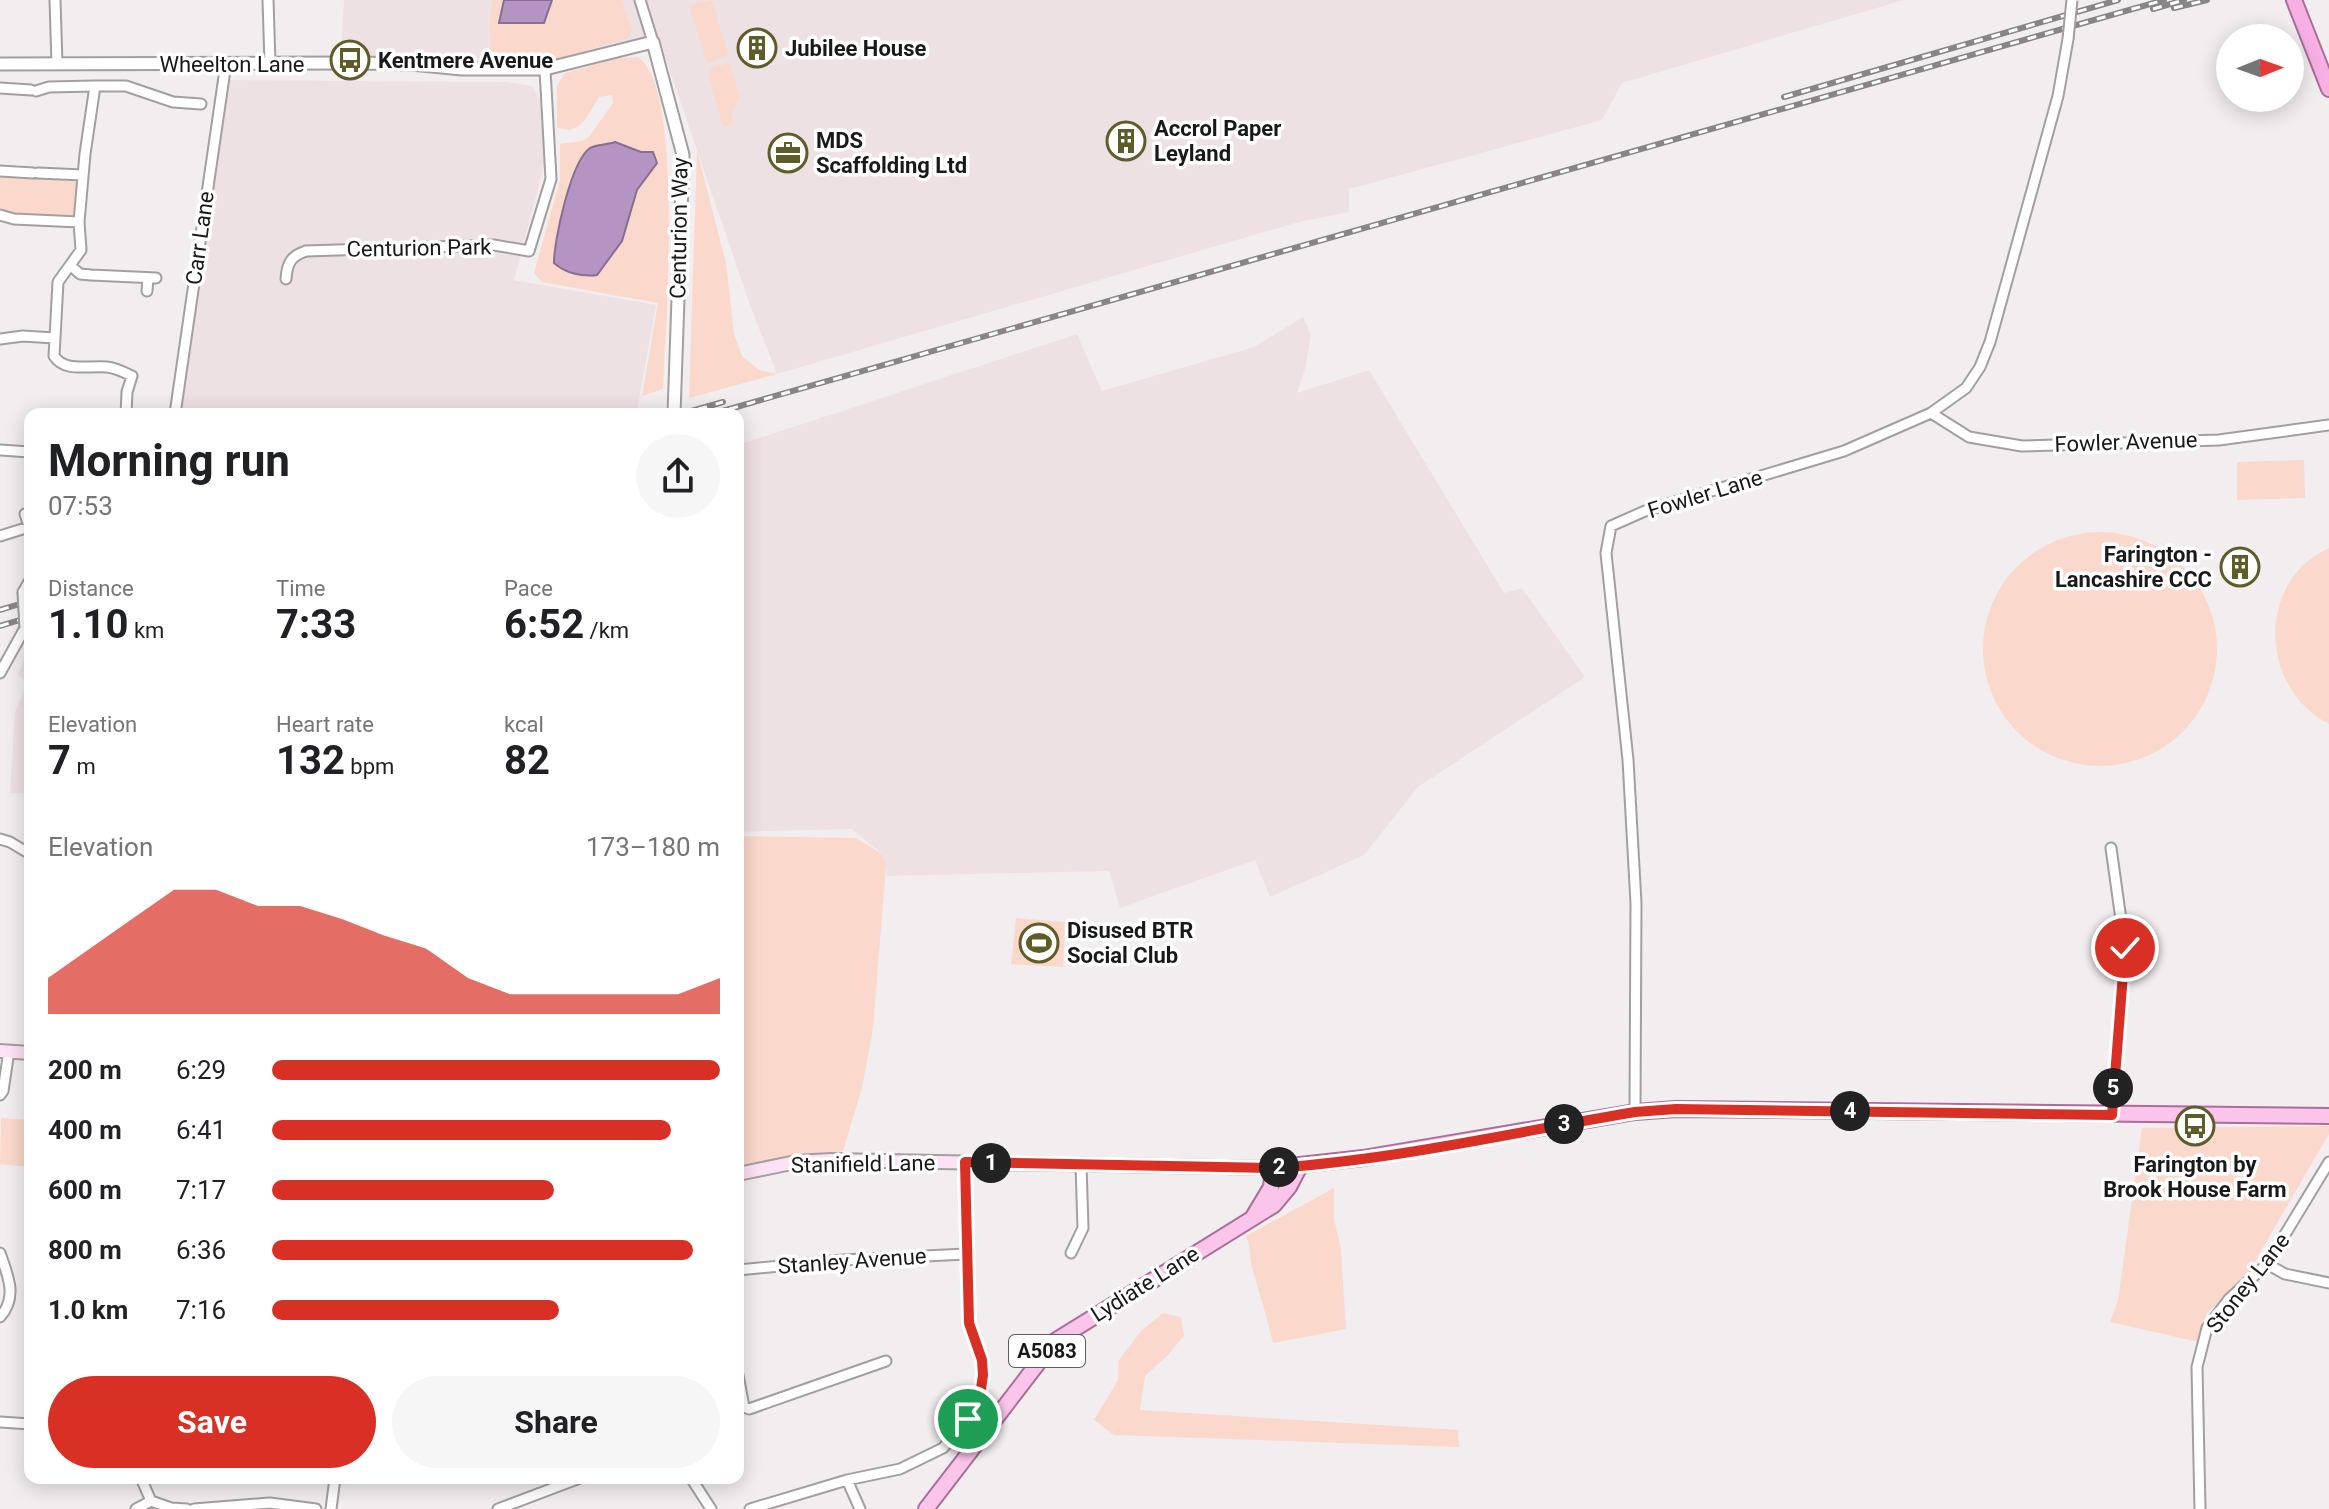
<!DOCTYPE html>
<html lang="en">
<head>
<meta charset="utf-8">
<style>
  body { margin:0; font-family:Roboto,sans-serif; background:#f6f6f6; color:#202124; height:100vh; display:flex; flex-direction:column; font-size:30px; white-space:nowrap }
  * { box-sizing:border-box; margin:0 }
  p { font-size:26px; color:#757577 }
  .icon { flex:none; width:44px; height:44px; fill:none; stroke:currentColor; stroke-width:2; stroke-linecap:round; stroke-linejoin:round }
  .map { position:relative; flex:1; overflow:hidden }
  .sheet { position:absolute; left:24px; top:408px; width:720px; height:1076px; display:flex; flex-direction:column; background:#fff; border-radius:16px; box-shadow:0 4px 20px #0003 }
  .sheet>* { flex:none }
  .needle { width:52px; rotate:89deg }
  .buttons { position:absolute; left:2216px; top:24px; display:grid; gap:16px }
  .buttons a { display:grid; place-items:center; width:88px; height:88px; border-radius:50%; background:#fff; box-shadow:0 4px 20px #0003; font-size:40px }
  .pin { position:absolute; display:grid; place-items:center; width:68px; height:68px; color:#fff; margin:-34px; border:4px solid #fff; border-radius:50%; box-shadow:0 2px 8px #0007 }
  .km { position:absolute; width:40px; height:40px; margin:-20px; border-radius:50%; background:#222; color:#fff; font-size:22px; line-height:40px; text-align:center }
  .round { display:grid; place-items:center; flex:none; width:84px; height:84px; border-radius:42px; background:#f6f6f6 }
  .headline { display:flex; align-items:center; justify-content:space-between; height:136px; padding:0 24px }
  h1 { font-size:44px; font-weight:700; line-height:60px }
  .metrics { display:grid; grid-template-columns:repeat(3,1fr); gap:12px; height:136px; padding:8px 24px }
  .metrics div { display:grid; align-content:center }
  .metrics b { font-size:40px; font-weight:700 }
  .metrics small { font-size:22px; font-weight:400 }
  .metrics p { font-size:22px }
  .chart { height:224px; padding:16px 24px }
  .chart p { display:flex; justify-content:space-between }
  .chart svg { width:100%; height:144px; margin-top:8px; fill:#d93025; opacity:.7 }
  .button { display:flex; gap:16px; margin-top:auto; padding:16px 24px }
  .button a { flex:1; height:92px; border-radius:48px; background:#d93025; color:#fff; font-size:32px; font-weight:700; line-height:92px; text-align:center }
  .button a+a { background:#f6f6f6; color:#202124 }
  ul { padding:0 24px; list-style:none; font-size:26px }
  li { display:grid; grid-template-columns:128px 96px 1fr; align-items:center; height:60px }
  li i { height:20px; border-radius:10px; background:#d93025 }
  .map>svg:first-child { display:block }
  .built { fill:#eee1e4 }
  .green { fill:#fad8cc }
  .water { fill:#b494c2; stroke:#866f8f; stroke-width:2 }
  .lines { fill:none; stroke-linecap:round; stroke-linejoin:round }
  .minor-casing { stroke:#a39fa0; stroke-width:13 }
  .tertiary-casing { stroke:#a39fa0; stroke-width:15 }
  .secondary-casing { stroke:#a39fa0; stroke-width:16 }
  .primary-casing { stroke:#aa6e99; stroke-width:18 }
  .trunk-casing { stroke:#aa6e99; stroke-width:18 }
  .minor { stroke:#fff; stroke-width:9 }
  .tertiary { stroke:#fff; stroke-width:11 }
  .secondary { stroke:#fde1f5; stroke-width:12 }
  .primary { stroke:#fac4eb; stroke-width:14 }
  .trunk { stroke:#f8b0e4; stroke-width:14 }
  .rail-casing { stroke:#878585; stroke-width:6 }
  .rail { stroke:#fff; stroke-width:3; stroke-dasharray:9; stroke-linecap:butt }
  .minor-bridge-casing { stroke:#a39fa0; stroke-width:13; stroke-linecap:butt }
  .minor-bridge { stroke:#fff; stroke-width:9 }
  .route-casing { stroke:#fff; stroke-width:16 }
  .route { stroke:#d93025; stroke-width:10 }
  .labels { text-anchor:middle; dominant-baseline:central; stroke-width:7; stroke-linejoin:round; paint-order:stroke }
  .shield { fill:#fff; stroke:#5f5e5e; stroke-width:2 }
  .shield-label { font-size:20px; font-weight:bold; fill:#1a1919 }
  .poi-label { font-size:22px; font-weight:bold; fill:#1a1919; stroke:#fff; text-anchor:start }
  .street-label { font-size:22px; fill:#1a1919; stroke:#fff }
</style>
</head>
<body>
<div class="map">
<svg width="2329" height="1509" viewBox="0 0 2329 1509">
  <rect width="100%" height="100%" fill="#f2eeef"/>
  <path class="built" d="M344,0h1560l-282,83 -20,37 -253,69v23l-50,10 -522,152 -26,-66 -93,-272 -157,25 -160,-6z
    M226,80l280,2 26,4 8,14 5,62 -31,118 142,25 -19,106 -10,3h-448z
    M1303,317l8,18 -6,34 -8,24 72,-23 135,223 18,-5 63,89 -167,110 -54,68 -94,42 -15,-37 -135,48 -11,-37 -222,5 -3,-20 -32,-27 -114,3v-387l339,-111 25,57 152,-44z
    M30,646v148l-20,-1 5,-81 12,-28 -9,-10z"/>
  <path class="green" d="M493,0h129l10,31 -4,7 -7,3 -65,18h-65l-2,-35z
    M712,0l16,55 -21,8 -17,-55 1,-3z
    M638,57c47,31 27,273 25,332l-21,7 16,-93 -116,-21 -8,-9 26,-93v-36l22,-3 7,-4 24,-34 -1,-8 -13,2c-11,17 -19,41 -42,30v-41l8,-13 54,-15z
    M729,63l11,34 -9,19 2,8 -10,3 -15,-54 4,-5z
    M697,151l29,112 8,71 8,22 17,14 18,4 -88,24z
    M0,176l81,2 -4,42 -68,-5 -9,-8z
    M2304,460l1,38 -68,2v-38z
    M1983 649a117 117 0 1 1 234 0a117 117 0 1 1-234 0Z
    M2329,548v176c-69,-35 -74,-143 0,-176z
    M738,836l118,2 27,17 3,10 -13,164 -11,59 -19,63 -105,16z
    M1016,918l49,4 -2,45 -52,-3z
    M1,1118l29,2v47l-30,-3z
    M2329,1126v8l-82,141 -41,39 -3,29 -93,-21 8,-22 24,-172z
    M1334,1188v31l7,31 5,79 -73,14c-6,-26 -14,-51 -21,-76 -3,-11 -1,-20 -6,-31z
    M1163,1313l18,4 3,19 -17,20 -22,20 -5,34 318,20 1,17 -345,-12 -20,-15 24,-40 1,-20 22,-29z"/>
  <path class="water" d="M504,0h48l-8,23h-45z
    M615,142l26,10h12l4,11 -20,27 -15,51 -25,34c-15,2 -32,-2 -43,-12 0,-23 17,-102 36,-115 7,-4 17,-3 25,-6z"/>
  <g class="lines">
    <g class="minor-casing">
      <path id="minor" d="M55,0l2,64
        M268,0l2,63
        M640,0l13,42
        M0,88l31,2
        M36,91l13,-4 46,-1
        M0,171l33,2
        M38,173l45,2
        M0,215l14,4 65,3
        M71,266l9,8 11,1 65,3
        M286,279c1,-16 5,-23 20,-28l188,-6 35,6 22,-72 -6,-110
        M147,291l1,-13
        M0,339l23,-3 31,2
        M1931,413l38,24 53,9 197,-6 110,-15
        M126,414l1,-22 5,-16c-8,-4 -16,-8 -25,-9 -18,-2 -42,6 -53,-11l4,-74 23,-32 -2,-28 6,-68 10,-68h31l47,16 28,2
        M175,414l51,-351
        M0,450l30,2
        M25,514l5,15
        M0,536l29,-9
        M23,592l7,-12
        M0,673l25,-45
        M0,839l10,3 20,12
        M2111,848l14,100 -13,167
        M0,1095l3,-4 6,-40
        M1635,1112l1,-209 -8,-143 -22,-207 5,-27 34,-15 199,-60 87,-38 35,-25 14,-21 10,-25 68,-246 10,-57
        M0,1253c8,23 18,44 0,64
        M1071,1253l12,-25 -2,-63
        M2267,1264l18,10 44,9
        M738,1270l105,-10 123,-6
        M738,1375l6,32 5,2 137,-48
        M0,1422l30,2
        M141,1478l10,23 20,7 16,1
        M691,1478l20,31
        M847,1480l13,29
        M136,1509l15,-8
        M194,1509l76,-6 46,6
        M331,1509l4,-31
        M498,1509l82,-31
        M750,1509l97,-29 53,-11 43,-21 25,-29 13,-30 2,-14 -1,-15 -13,-37 -4,-161
        M2200,1509l-3,-142 10,-39 22,-29 38,-35 62,-102"/>
    </g>
    <g class="tertiary-casing">
      <path id="tertiary" d="M0,64l358,-1 53,1 51,5h83l108,-27 30,113 -9,259"/>
    </g>
    <g class="secondary-casing">
      <path id="secondary" d="M0,1051l30,2
        M738,1174l58,-12 35,-2 442,8"/>
    </g>
    <g class="primary-casing">
      <path id="primary" d="M1253,1217l18,-30 2,-19 90,-10 272,-46 41,-3 653,7
        M926,1509l129,-168 219,-136 15,-18 11,-21"/>
    </g>
    <g class="trunk-casing">
      <path id="trunk" d="M2294,0l35,89"/>
    </g>
    <use href="#minor" class="minor"/>
    <use href="#tertiary" class="tertiary"/>
    <use href="#secondary" class="secondary"/>
    <use href="#primary" class="primary"/>
    <use href="#trunk" class="trunk"/>
    <g class="rail-casing">
      <path id="rail" d="M2174,8l33,-8
        M2153,9l31,-9
        M1784,97l334,-97
        M681,414l42,-12
        M712,414l1452,-414
        M0,610l30,-9
        M0,626l30,-9"/>
    </g>
    <use href="#rail" class="rail"/>
    <g class="minor-bridge-casing">
      <path id="minor-bridge" d="M2068,39l4,-39
        M23,592l2,36"/>
    </g>
    <use href="#minor-bridge" class="minor-bridge"/>
  </g>
  <g class="lines">
    <g class="route-casing">
      <path id="route" d="M968,1419l13,-30 2,-14 -1,-15 -13,-37 -4,-161 308,6c122,-8 242,-36 362,-56l41,-3 436,6 13,-167"/>
    </g>
    <use href="#route" class="route"/>
  </g>
  <defs>
    <g id="building-ring" transform="scale(2)"><circle r="9.5" fill="#fff" stroke="#5e5c28" stroke-width="1.5"/><path d="M-4-6H4V6H1V3H-1V6H-4ZM-2.5-4.3h1.7v1.8h-1.7ZM.8-4.3h1.7v1.8H.8ZM-2.5-1h1.7V.8h-1.7ZM.8-1h1.7V.8H.8Z" fill="#5e5c28"/></g>
    <g id="bus-ring" transform="scale(2)"><circle r="9.5" fill="#fff" stroke="#5e5c28" stroke-width="1.5"/><path d="M-5-6H5V4H4V6H2V4H-2V6H-4V4H-5ZM-3.5-4V0h7V-4ZM-3.5 1.2v1.5H-2V1.2ZM2 1.2v1.5H3.5V1.2Z" fill="#5e5c28"/></g>
    <g id="office-ring" transform="scale(2)"><circle r="9.5" fill="#fff" stroke="#5e5c28" stroke-width="1.5"/><path d="M-6-3h4V-5.5h4V-3h4V5H-6ZM-1-4.5V-3h2v-1.5ZM-6 0V1H6V0Z" fill="#5e5c28"/></g>
    <g id="stadium-ring" transform="scale(2)"><circle r="9.5" fill="#fff" stroke="#5e5c28" stroke-width="1.5"/><path d="M0-5a6.5 5 0 1 0 0 10a6.5 5 0 1 0 0-10ZM-3.5-1.8h7v3.6h-7Z" fill="#5e5c28"/></g>
  </defs>
  <g fill-rule="evenodd">
    <use href="#building-ring" x="757" y="48"/>
    <use href="#bus-ring" x="350" y="60"/>
    <use href="#building-ring" x="1126" y="141"/>
    <use href="#office-ring" x="788" y="153"/>
    <use href="#building-ring" x="2240" y="567"/>
    <use href="#stadium-ring" x="1039" y="943"/>
    <use href="#bus-ring" x="2195" y="1126"/>
  </g>
  <g class="labels">
    <rect class="shield" x="1009" y="1335" width="76" height="32" rx="6"/>
    <g class="shield-label">
      <text x="1047" y="1351">A5083</text>
    </g>
    <g class="poi-label">
      <text x="785" y="48">Jubilee House</text>
      <text x="378" y="60">Kentmere Avenue</text>
      <text x="1154" y="128">Accrol Paper<tspan x="1154" dy="25">Leyland</tspan></text>
      <text x="816" y="140">MDS<tspan x="816" dy="25">Scaffolding Ltd</tspan></text>
      <text x="2212" y="554" text-anchor="end">Farington -<tspan x="2212" dy="25">Lancashire CCC</tspan></text>
      <text x="1067" y="930">Disused BTR<tspan x="1067" dy="25">Social Club</tspan></text>
      <text x="2195" y="1164" text-anchor="middle">Farington by<tspan x="2195" dy="25">Brook House Farm</tspan></text>
    </g>
    <g class="street-label">
      <text x="232" y="64">Wheelton Lane</text>
      <text transform="translate(679 228) rotate(-89)">Centurion Way</text>
      <text transform="translate(200 238) rotate(-82)">Carr Lane</text>
      <text transform="translate(419 248) rotate(-1)">Centurion Park</text>
      <text transform="translate(2126 442) rotate(-2)">Fowler Avenue</text>
      <text transform="translate(1705 494) rotate(-17)">Fowler Lane</text>
      <text transform="translate(863 1164) rotate(-1)">Stanifield Lane</text>
      <text transform="translate(852 1261) rotate(-4)">Stanley Avenue</text>
      <text transform="translate(2248 1283) rotate(-52)">Stoney Lane</text>
      <text transform="translate(1145 1284) rotate(-32)">Lydiate Lane</text>
    </g>
  </g>
</svg>
<div class="buttons">
<a><svg class="needle" viewBox="-14 -14 28 28"><path d="M0-13l5 13h-10z" fill="#e53935"/><path d="M0 13l5-13h-10z" fill="#757577"/></svg></a>
</div>
<div class="pin" style="left:968px;top:1419px;background:#1e9e55"><svg class="icon" aria-label="arrive" viewBox="0 0 24 24"><path d="M6 21V4h12l-3 4 3 4H6"/></svg></div>
<div class="pin" style="left:2125px;top:948px;background:#d93025"><svg class="icon" aria-label="check" viewBox="0 0 24 24"><path d="M5 12l5 5 9-10"/></svg></div>
<b class="km" style="left:991px;top:1163px">1</b>
<b class="km" style="left:1279px;top:1167px">2</b>
<b class="km" style="left:1564px;top:1124px">3</b>
<b class="km" style="left:1850px;top:1111px">4</b>
<b class="km" style="left:2113px;top:1088px">5</b>
<section class="sheet">
<div class="headline"><div><h1>Morning run</h1><p>07:53</p></div><a class="round"><svg class="icon" aria-label="share" viewBox="0 0 24 24"><path d="M12 15V3M7 8l5-5 5 5M5 13v7h14v-7"/></svg></a></div>
<div class="metrics">
<div><p>Distance</p><b>1.10<small> km</small></b></div>
<div><p>Time</p><b>7:33</b></div>
<div><p>Pace</p><b>6:52<small> /km</small></b></div>
</div>
<div class="metrics">
<div><p>Elevation</p><b>7<small> m</small></b></div>
<div><p>Heart rate</p><b>132<small> bpm</small></b></div>
<div><p>kcal</p><b>82</b></div>
</div>
<div class="chart"><p><span>Elevation</span>173–180 m</p>
<svg viewBox="0 0 160 44" preserveAspectRatio="none"><path d="M0 44V33L10 24L20 15L30 6L40 6L50 11L60 11L70 15L80 20L90 24L100 33L110 38L120 38L130 38L140 38L150 38L160 33V44z"/></svg>
</div>
<ul>
<li><b>200 m</b>6:29<i style="width:100%"></i></li>
<li><b>400 m</b>6:41<i style="width:89%"></i></li>
<li><b>600 m</b>7:17<i style="width:63%"></i></li>
<li><b>800 m</b>6:36<i style="width:94%"></i></li>
<li><b>1.0 km</b>7:16<i style="width:64%"></i></li>
</ul>
<div class="button"><a>Save</a><a>Share</a></div>
</section>
</div>
</body>
</html>
